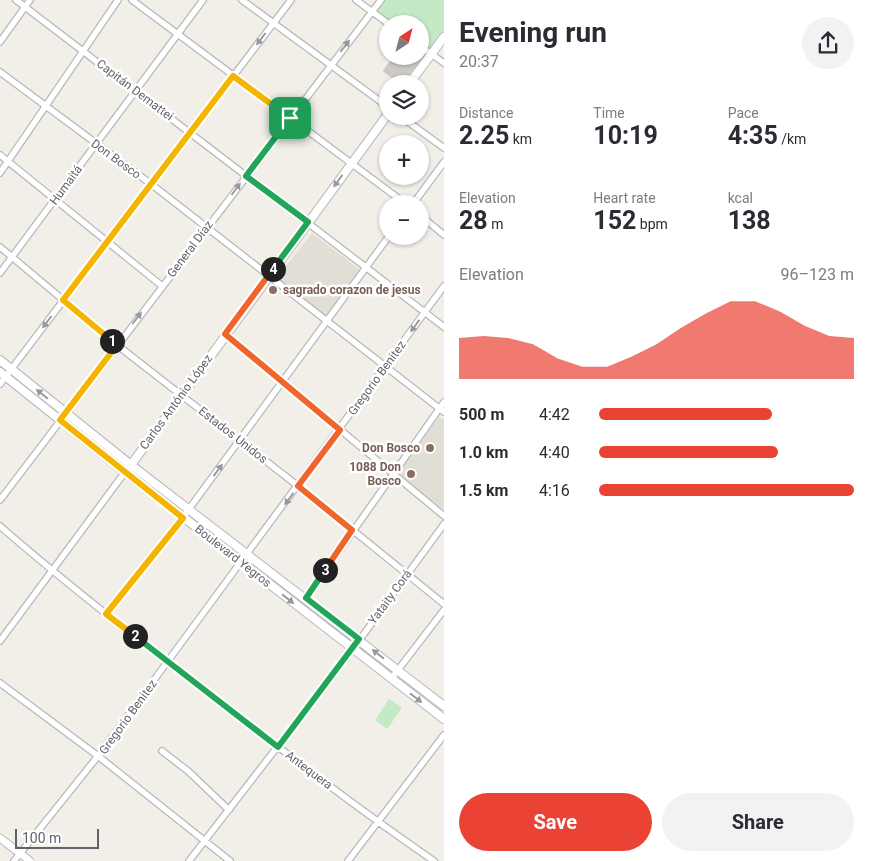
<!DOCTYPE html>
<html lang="en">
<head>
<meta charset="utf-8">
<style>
  body { margin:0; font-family:Roboto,sans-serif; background:#f2f2f3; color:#2b2b33; height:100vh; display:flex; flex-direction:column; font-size:19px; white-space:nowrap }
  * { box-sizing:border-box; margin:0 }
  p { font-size:16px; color:#7c7c81 }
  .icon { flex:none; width:28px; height:28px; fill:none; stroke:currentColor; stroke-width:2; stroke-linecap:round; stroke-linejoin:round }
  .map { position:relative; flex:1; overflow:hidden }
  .drawer { display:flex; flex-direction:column; background:#fff; width:425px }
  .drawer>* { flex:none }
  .needle { width:32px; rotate:36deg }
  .tools { position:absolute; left:379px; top:15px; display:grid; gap:10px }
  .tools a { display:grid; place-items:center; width:50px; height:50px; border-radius:50%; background:#fff; box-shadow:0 1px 4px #0004; font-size:25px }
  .scale { position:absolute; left:15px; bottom:12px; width:84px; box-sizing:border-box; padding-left:5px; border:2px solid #5f6368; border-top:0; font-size:14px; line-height:18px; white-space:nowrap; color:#5f6368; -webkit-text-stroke:4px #fff; paint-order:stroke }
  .pin { position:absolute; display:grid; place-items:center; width:42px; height:42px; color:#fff; margin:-21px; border-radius:10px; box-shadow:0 2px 8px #0006 }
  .km { position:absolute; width:25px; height:25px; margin:-12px; border-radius:50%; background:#222; color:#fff; font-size:14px; line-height:25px; text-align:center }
  .round { display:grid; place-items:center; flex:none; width:52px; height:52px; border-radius:26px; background:#f2f2f3 }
  .head { display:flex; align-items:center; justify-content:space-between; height:85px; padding:0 15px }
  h1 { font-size:28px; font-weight:700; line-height:38px }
  .metrics { display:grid; grid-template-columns:repeat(3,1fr); gap:8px; height:85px; padding:5px 15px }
  .metrics div { display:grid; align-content:center }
  .metrics b { font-size:25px; font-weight:700 }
  .metrics small { font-size:14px; font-weight:400 }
  .metrics p { font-size:14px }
  .chart { height:140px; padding:10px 15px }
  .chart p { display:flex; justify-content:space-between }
  .chart svg { width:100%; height:90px; margin-top:5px; fill:#ea4335; opacity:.7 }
  .action { display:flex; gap:10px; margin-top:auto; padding:10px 15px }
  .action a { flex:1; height:58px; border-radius:30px; background:#ea4335; color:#fff; font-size:20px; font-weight:700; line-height:58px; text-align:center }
  .action a+a { background:#f2f2f3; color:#2b2b33 }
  ul { padding:0 15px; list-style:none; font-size:16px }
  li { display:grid; grid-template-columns:80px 60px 1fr; align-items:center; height:38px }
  li i { height:12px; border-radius:6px; background:#ea4335 }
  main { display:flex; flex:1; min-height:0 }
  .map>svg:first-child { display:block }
  .education { fill:#e1ded6 }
  .green { fill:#c5e8c5 }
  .building { fill:#cccac5; stroke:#d6d1c6 }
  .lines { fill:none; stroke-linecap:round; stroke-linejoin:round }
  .minor-casing { stroke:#b5b8bc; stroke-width:8 }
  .tertiary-casing { stroke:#b5b8bc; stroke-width:9 }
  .secondary-casing { stroke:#b6babf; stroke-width:10 }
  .minor { stroke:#fff; stroke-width:5.5 }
  .tertiary { stroke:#fff; stroke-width:7 }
  .secondary { stroke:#fff; stroke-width:8 }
  .oneway { fill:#979a9d }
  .split-1-casing { stroke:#fff; stroke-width:10 }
  .split-2-casing { stroke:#fff; stroke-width:10 }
  .split-3-casing { stroke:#fff; stroke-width:10 }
  .split-4-casing { stroke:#fff; stroke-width:10 }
  .split-5-casing { stroke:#fff; stroke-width:10 }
  .split-1 { stroke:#f5b400; stroke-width:6 }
  .split-2 { stroke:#f5b400; stroke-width:6 }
  .split-3 { stroke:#22a559; stroke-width:6 }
  .split-4 { stroke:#f0652b; stroke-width:6 }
  .split-5 { stroke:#22a559; stroke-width:6 }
  .education-dot { fill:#8d6e63; stroke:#fff; stroke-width:2 }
  .labels { text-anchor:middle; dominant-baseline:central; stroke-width:5; stroke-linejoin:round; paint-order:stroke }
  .street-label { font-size:12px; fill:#5f6368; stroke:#fff }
  .education-label { font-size:12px; font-weight:bold; fill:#785e54; stroke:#fff; text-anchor:end }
</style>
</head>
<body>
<main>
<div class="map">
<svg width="444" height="861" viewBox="0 0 444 861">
  <rect width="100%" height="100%" fill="#f1efe8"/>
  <path class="education" d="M312,233l51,39 -35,48 -53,-40z
    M439,417l5,3v90l-47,-35z"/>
  <path class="green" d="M383,0h61v33l-13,19 -11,-8v-20h-29l-17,-13z
    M389,699l13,9 -15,21 -12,-9z"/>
  <path class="building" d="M420,52l4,3 -21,29h-3l-17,-13 11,-15h26z"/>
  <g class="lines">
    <g class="minor-casing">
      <path id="minor" d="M16,0l428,327
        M132,0l274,204
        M242,0l146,107
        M356,0l33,24
        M0,42l30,-42
        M420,46l24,17
        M0,72l151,112 293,228
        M400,116l44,32
        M0,155l162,131
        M0,173l118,-173
        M413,204l31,-42
        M420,215l24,20
        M0,247l117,98 181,141 146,118
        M0,273l203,-273
        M225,334l219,182
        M0,384l291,-384
        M0,500l381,-500
        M0,526c71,62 146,120 221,177 70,54 140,108 213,158
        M306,598l138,-196
        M106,614l83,-105 200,-273
        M0,641l125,-169
        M391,679l53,-69
        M0,683l98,73 132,105
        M162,751l26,20 41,39
        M14,861l84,-105 346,-470
        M189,861l164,-212 91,-125
        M348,861l96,-126"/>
    </g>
    <g class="tertiary-casing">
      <path id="tertiary" d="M0,838l30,23"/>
    </g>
    <g class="secondary-casing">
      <path id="secondary" d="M409,84l35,-47
        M0,360l131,105 313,241
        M0,372l125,100 319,247
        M128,469l260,-355"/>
    </g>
    <use href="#minor" class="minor"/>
    <use href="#tertiary" class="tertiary"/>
    <use href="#secondary" class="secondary"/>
  </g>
  <defs><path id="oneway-solid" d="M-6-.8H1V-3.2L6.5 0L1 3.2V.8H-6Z" transform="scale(1.25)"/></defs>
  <g class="oneway">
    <use href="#oneway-solid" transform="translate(261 39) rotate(127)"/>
    <use href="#oneway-solid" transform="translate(345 46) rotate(-52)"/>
    <use href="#oneway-solid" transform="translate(338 181) rotate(126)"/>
    <use href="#oneway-solid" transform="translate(236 189) rotate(-53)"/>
    <use href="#oneway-solid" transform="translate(137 318) rotate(-53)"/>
    <use href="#oneway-solid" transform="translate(47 322) rotate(127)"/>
    <use href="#oneway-solid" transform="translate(415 326) rotate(126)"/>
    <use href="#oneway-solid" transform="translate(42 394) rotate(-141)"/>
    <use href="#oneway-solid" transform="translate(218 470) rotate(-54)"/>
    <use href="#oneway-solid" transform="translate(289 499) rotate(126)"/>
    <use href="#oneway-solid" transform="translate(288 599) rotate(38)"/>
    <use href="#oneway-solid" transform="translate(378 654) rotate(-142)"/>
    <use href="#oneway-solid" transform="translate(416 698) rotate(38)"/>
  </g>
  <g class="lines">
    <g class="split-1-casing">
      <path id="split-1" d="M112,341l-49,-41 170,-224 57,42"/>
    </g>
    <g class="split-2-casing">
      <path id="split-2" d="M112,341l5,4 -57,75 123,98 -77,96 29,22"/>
    </g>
    <g class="split-3-casing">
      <path id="split-3" d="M135,636l143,111 81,-108 -53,-41 19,-28"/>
    </g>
    <g class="split-4-casing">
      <path id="split-4" d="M273,269l-48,65 115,96 -42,56 54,44 -27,40"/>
    </g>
    <g class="split-5-casing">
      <path id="split-5" d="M273,269l35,-47 -62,-46 44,-58"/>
    </g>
    <use href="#split-1" class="split-1"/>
    <use href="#split-2" class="split-2"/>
    <use href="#split-3" class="split-3"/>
    <use href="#split-4" class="split-4"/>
    <use href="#split-5" class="split-5"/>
  </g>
  <g class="education-dot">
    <circle cx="273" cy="290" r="5"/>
    <circle cx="430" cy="448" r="5"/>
    <circle cx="411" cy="474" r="5"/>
  </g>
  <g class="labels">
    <g class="street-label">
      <text transform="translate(135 90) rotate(37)">Capitán Demattei</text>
      <text transform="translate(116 159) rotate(36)">Don Bosco</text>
      <text transform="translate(66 185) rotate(-54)">Humaitá</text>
      <text transform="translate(190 249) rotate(-53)">General Díaz</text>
      <text transform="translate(377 378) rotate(-54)">Gregorio Benitez</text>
      <text transform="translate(176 402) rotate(-54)">Carlos António López</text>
      <text transform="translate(233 435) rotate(38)">Estados Unidos</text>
      <text transform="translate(233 556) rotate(38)">Boulevard Yegros</text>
      <text transform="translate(390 597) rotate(-54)">Yataity Corá</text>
      <text transform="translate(128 717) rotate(-54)">Gregorio Benitez</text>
      <text transform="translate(309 770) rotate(37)">Antequera</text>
    </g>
    <g class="education-label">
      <text x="283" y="290" text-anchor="start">sagrado corazon de jesus</text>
      <text x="420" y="448">Don Bosco</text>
      <text x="401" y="467">1088 Don<tspan x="401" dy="14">Bosco</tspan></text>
    </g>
  </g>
</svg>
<div class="tools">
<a><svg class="needle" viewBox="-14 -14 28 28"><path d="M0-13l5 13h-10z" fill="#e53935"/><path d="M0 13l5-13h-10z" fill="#7c7c81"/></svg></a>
<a><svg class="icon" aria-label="layers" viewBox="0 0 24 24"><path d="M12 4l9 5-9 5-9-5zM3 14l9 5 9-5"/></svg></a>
<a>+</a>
<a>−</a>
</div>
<div class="scale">100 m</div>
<div class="pin" style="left:290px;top:118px;background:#1e9e55"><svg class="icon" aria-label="arrive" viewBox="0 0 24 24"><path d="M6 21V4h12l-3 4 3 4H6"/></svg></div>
<b class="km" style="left:112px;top:341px">1</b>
<b class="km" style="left:135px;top:636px">2</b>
<b class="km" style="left:325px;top:570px">3</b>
<b class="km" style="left:273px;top:269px">4</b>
</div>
<section class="drawer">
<div class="head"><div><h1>Evening run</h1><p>20:37</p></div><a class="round"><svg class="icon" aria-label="share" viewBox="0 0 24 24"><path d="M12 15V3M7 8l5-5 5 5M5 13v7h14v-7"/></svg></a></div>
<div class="metrics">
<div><p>Distance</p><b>2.25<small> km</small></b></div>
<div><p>Time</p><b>10:19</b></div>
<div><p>Pace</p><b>4:35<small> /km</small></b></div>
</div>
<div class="metrics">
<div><p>Elevation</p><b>28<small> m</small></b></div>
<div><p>Heart rate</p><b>152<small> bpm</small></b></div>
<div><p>kcal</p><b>138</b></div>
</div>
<div class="chart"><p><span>Elevation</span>96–123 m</p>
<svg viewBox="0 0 160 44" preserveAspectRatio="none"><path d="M0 44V24L10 23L20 24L30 27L40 34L50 38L60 38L70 33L80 27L90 19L100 12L110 6L120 6L130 11L140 18L150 23L160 24V44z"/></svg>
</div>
<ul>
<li><b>500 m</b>4:42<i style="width:68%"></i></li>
<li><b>1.0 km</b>4:40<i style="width:70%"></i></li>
<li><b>1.5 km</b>4:16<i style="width:100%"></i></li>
</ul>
<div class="action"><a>Save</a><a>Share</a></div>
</section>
</main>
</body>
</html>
